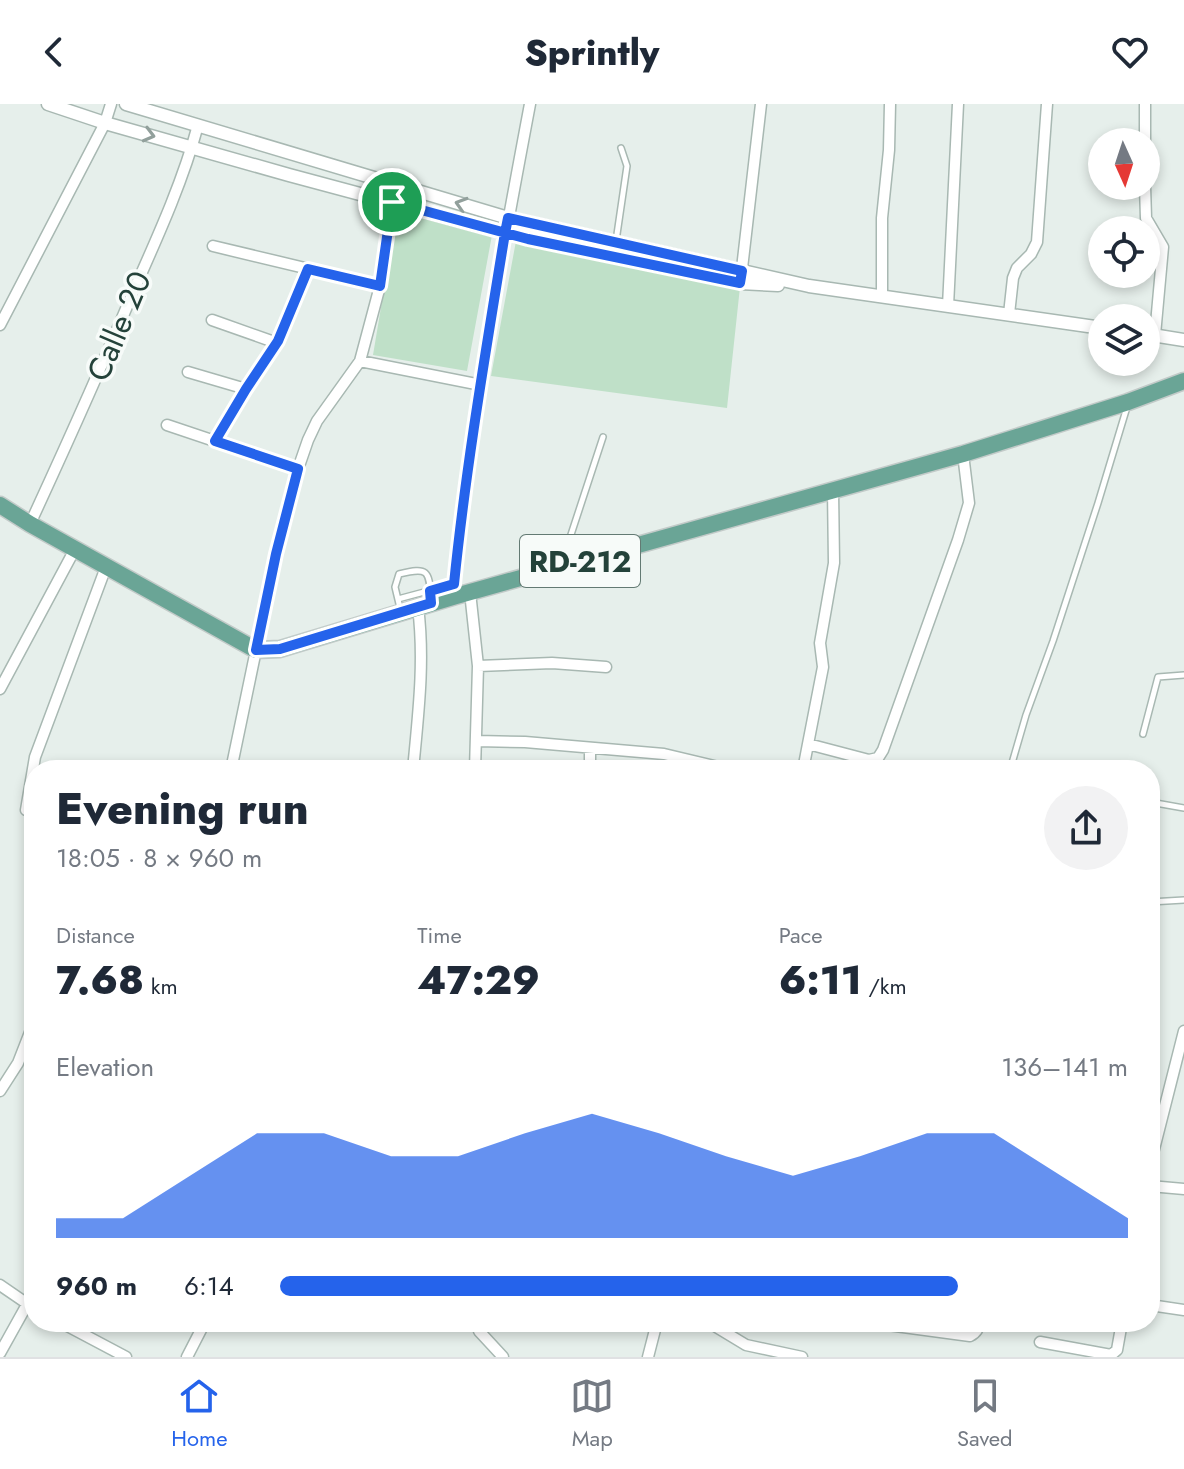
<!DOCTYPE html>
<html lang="en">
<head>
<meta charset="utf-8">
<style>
  body { margin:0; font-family:Jost,sans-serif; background:#f2f2f3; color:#1f2937; height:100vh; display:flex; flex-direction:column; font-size:30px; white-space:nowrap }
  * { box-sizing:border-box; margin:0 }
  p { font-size:26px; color:#747a83 }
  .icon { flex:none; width:44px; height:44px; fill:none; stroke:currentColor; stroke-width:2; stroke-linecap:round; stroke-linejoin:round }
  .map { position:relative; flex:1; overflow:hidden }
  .details { position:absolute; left:24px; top:656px; width:1136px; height:572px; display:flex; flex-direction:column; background:#fff; border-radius:32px; box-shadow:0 4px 12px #0003 }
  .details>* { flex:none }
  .needle { width:52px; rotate:177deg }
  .buttons { position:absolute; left:1088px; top:24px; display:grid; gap:16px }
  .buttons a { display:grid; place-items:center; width:72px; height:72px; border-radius:50%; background:#fff; box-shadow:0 4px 12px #0003; font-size:40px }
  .pin { position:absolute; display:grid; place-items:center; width:68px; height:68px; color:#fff; margin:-34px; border:4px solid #fff; border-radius:50%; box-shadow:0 2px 8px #0007 }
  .round { display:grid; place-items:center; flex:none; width:84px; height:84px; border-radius:42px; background:#f2f2f3 }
  .head { display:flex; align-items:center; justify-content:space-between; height:136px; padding:0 32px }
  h1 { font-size:44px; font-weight:800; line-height:60px }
  .stats { display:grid; grid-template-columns:repeat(3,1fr); gap:12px; height:136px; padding:8px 32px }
  .stats div { display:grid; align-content:center }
  .stats b { font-size:40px; font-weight:800 }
  .stats small { font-size:22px; font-weight:400 }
  .stats p { font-size:22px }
  .chart { height:224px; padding:16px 32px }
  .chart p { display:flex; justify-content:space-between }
  .chart svg { width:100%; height:144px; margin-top:8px; fill:#2563eb; opacity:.7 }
  ul { padding:0 32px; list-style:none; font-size:26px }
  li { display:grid; grid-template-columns:128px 96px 1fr; align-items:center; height:60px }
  li i { height:20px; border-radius:10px; background:#2563eb }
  header { display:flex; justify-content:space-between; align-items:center; height:104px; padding:0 32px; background:#fff; font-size:36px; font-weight:800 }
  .dock { display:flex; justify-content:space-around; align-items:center; height:112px; border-top:2px solid #e0e1e3; background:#fff; font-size:22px; color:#747a83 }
  .dock a { display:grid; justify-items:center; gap:4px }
  .dock .selected { color:#2563eb }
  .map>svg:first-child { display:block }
  .green { fill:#bfe0c8 }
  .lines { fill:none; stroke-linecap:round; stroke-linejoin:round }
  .service-casing { stroke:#a8b8b2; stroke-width:8 }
  .minor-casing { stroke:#a8b8b2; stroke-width:13 }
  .tertiary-casing { stroke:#a8b8b2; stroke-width:15 }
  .primary-casing { stroke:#c2cac8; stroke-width:19 }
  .service { stroke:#fff; stroke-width:5 }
  .minor { stroke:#fff; stroke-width:10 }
  .tertiary { stroke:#fff; stroke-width:12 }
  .primary { stroke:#6aa596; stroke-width:16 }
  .oneway { stroke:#92a09c }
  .route-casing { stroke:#fff; stroke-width:16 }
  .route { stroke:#2563eb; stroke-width:10 }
  .labels { text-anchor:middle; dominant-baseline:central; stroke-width:7; stroke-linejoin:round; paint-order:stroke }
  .shield { fill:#f7fbf9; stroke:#637a73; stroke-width:2 }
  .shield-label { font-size:30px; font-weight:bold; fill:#24423a }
  .street-label { font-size:32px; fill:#24423a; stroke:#f7fbf9 }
</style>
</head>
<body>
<header><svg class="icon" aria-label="back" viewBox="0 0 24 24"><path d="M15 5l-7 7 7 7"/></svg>Sprintly<svg class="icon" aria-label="heart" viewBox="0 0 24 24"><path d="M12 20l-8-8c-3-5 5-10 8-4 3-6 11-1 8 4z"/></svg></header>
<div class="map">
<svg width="1184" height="1253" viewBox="0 0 1184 1253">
  <rect width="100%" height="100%" fill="#e6efeb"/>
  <path class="green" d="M397,108l95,23 -25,136 -94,-16z
    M516,137l183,41 41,5 -13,121 -236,-32z"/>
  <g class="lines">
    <g class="service-casing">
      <path id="service" d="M616,137l11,-75 -6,-18
        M562,458l41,-125
        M398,495l56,-15
        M400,504l-5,-21 4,-13c29,-7 30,-4 32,24
        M1143,630l15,-57 26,-2
        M1010,666l16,-55 27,-74 45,-138 29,-96
        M1150,698l34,6
        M1150,798l34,-2"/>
    </g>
    <g class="minor-casing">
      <path id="minor" d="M1145,0v38
        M1145,82l1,32 17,29 -8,88
        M213,142l167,40
        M741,173l20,-173
        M882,192v-78l7,-68 1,-46
        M948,202l10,-202
        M1009,210l4,-36 4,-10 14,-14 6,-12 10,-138
        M212,216l65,23
        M0,221l105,-202 6,-19
        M360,257l121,24
        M188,268l58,17
        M167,321l131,44
        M215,337l31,-52 31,-46 31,-74
        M30,420c36,-78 71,-156 104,-234 24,-54 49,-109 64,-165
        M470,488l8,74 -3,104
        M456,492l-2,-12c16,-161 46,-321 76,-480
        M478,562l74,-3 54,4
        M0,585l75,-140
        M477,637l48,1 139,12 67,16
        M808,640l15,-77 -3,-24 14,-80 -1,-73
        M231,666l45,-216 22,-85 10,-29 9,-19 43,-60 20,-75 15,-102
        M413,666c5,-54 12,-108 5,-163
        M590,666v-21
        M803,666l5,-26 61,16 9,-2 5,-8 75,-210 11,-37 -6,-49
        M26,706l9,-53 71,-190
        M0,987l18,-28 16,-41
        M1150,1061l34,-134
        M1150,1082l34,3
        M0,1181l32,22
        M1150,1201l34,5
        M60,1218l66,35
        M708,1218l38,23 56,12
        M888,1221l82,11c6,-3 9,-7 9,-14
        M479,1227l24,26
        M1040,1238l71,13 6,-5 5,-28
        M0,1249l34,-61
        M187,1253l18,-35
        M648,1253l9,-35"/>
    </g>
    <g class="tertiary-casing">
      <path id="tertiary" d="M48,0l57,19 184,52 239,64 212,44 38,2
        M126,0l382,114 301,68 293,42
        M1146,230l38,6"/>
    </g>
    <g class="primary-casing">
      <path id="primary" d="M0,401l30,19 226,126 24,-1 176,-53 507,-142 165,-52 56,-21"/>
    </g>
    <use href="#service" class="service"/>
    <use href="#minor" class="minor"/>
    <use href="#tertiary" class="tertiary"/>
    <use href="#primary" class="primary"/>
  </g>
  <defs><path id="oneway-chevron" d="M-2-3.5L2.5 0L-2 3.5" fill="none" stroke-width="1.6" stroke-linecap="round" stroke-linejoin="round" transform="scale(2)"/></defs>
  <g class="oneway">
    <use href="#oneway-chevron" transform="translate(149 31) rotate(15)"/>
    <use href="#oneway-chevron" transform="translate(461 100) rotate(-163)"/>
  </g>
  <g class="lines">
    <g class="route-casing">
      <path id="route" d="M392,98l-12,84 -72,-17 -30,72 -32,48 -31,52 83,28 -22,85 -20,96 24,-1 151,-46 -1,-12 24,-7c12,-118 32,-234 51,-351l3,-15 234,53 -2,12 -212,-44 -136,-37"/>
    </g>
    <use href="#route" class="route"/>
  </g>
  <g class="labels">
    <rect class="shield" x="520" y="431" width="120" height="52" rx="6"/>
    <g class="shield-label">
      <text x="580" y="457">RD-212</text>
    </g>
    <g class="street-label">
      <text transform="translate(119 222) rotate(-67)">Calle 20</text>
    </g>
  </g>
</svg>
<div class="buttons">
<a><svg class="needle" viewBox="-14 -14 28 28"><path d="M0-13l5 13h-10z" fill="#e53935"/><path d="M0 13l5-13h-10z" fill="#747a83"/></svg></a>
<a><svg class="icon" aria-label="locate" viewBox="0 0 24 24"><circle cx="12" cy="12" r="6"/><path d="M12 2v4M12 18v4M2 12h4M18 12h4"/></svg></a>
<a><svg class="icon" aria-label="layers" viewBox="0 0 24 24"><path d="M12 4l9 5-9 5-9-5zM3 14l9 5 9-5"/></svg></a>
</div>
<div class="pin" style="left:392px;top:98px;background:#1e9e55"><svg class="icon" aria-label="arrive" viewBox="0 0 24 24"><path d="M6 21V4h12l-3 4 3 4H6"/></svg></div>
<section class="details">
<div class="head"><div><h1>Evening run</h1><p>18:05 · 8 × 960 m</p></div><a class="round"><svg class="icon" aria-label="share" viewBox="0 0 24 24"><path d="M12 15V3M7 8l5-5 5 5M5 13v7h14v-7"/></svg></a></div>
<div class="stats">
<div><p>Distance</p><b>7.68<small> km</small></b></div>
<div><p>Time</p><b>47:29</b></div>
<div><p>Pace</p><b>6:11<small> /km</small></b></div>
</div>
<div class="chart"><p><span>Elevation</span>136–141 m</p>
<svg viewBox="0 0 160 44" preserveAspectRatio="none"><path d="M0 44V38L10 38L20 25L30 12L40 12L50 19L60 19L70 12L80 6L90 12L100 19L110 25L120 19L130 12L140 12L150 25L160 38V44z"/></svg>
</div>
<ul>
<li><b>960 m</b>6:14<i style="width:80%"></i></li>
</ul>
</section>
</div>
<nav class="dock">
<a class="selected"><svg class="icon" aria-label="home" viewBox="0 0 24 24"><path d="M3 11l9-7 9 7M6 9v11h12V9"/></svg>Home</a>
<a><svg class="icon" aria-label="map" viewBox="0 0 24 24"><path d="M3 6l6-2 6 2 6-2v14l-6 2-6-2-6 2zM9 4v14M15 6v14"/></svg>Map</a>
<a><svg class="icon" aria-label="saved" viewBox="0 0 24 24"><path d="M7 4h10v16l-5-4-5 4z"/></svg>Saved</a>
</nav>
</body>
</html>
